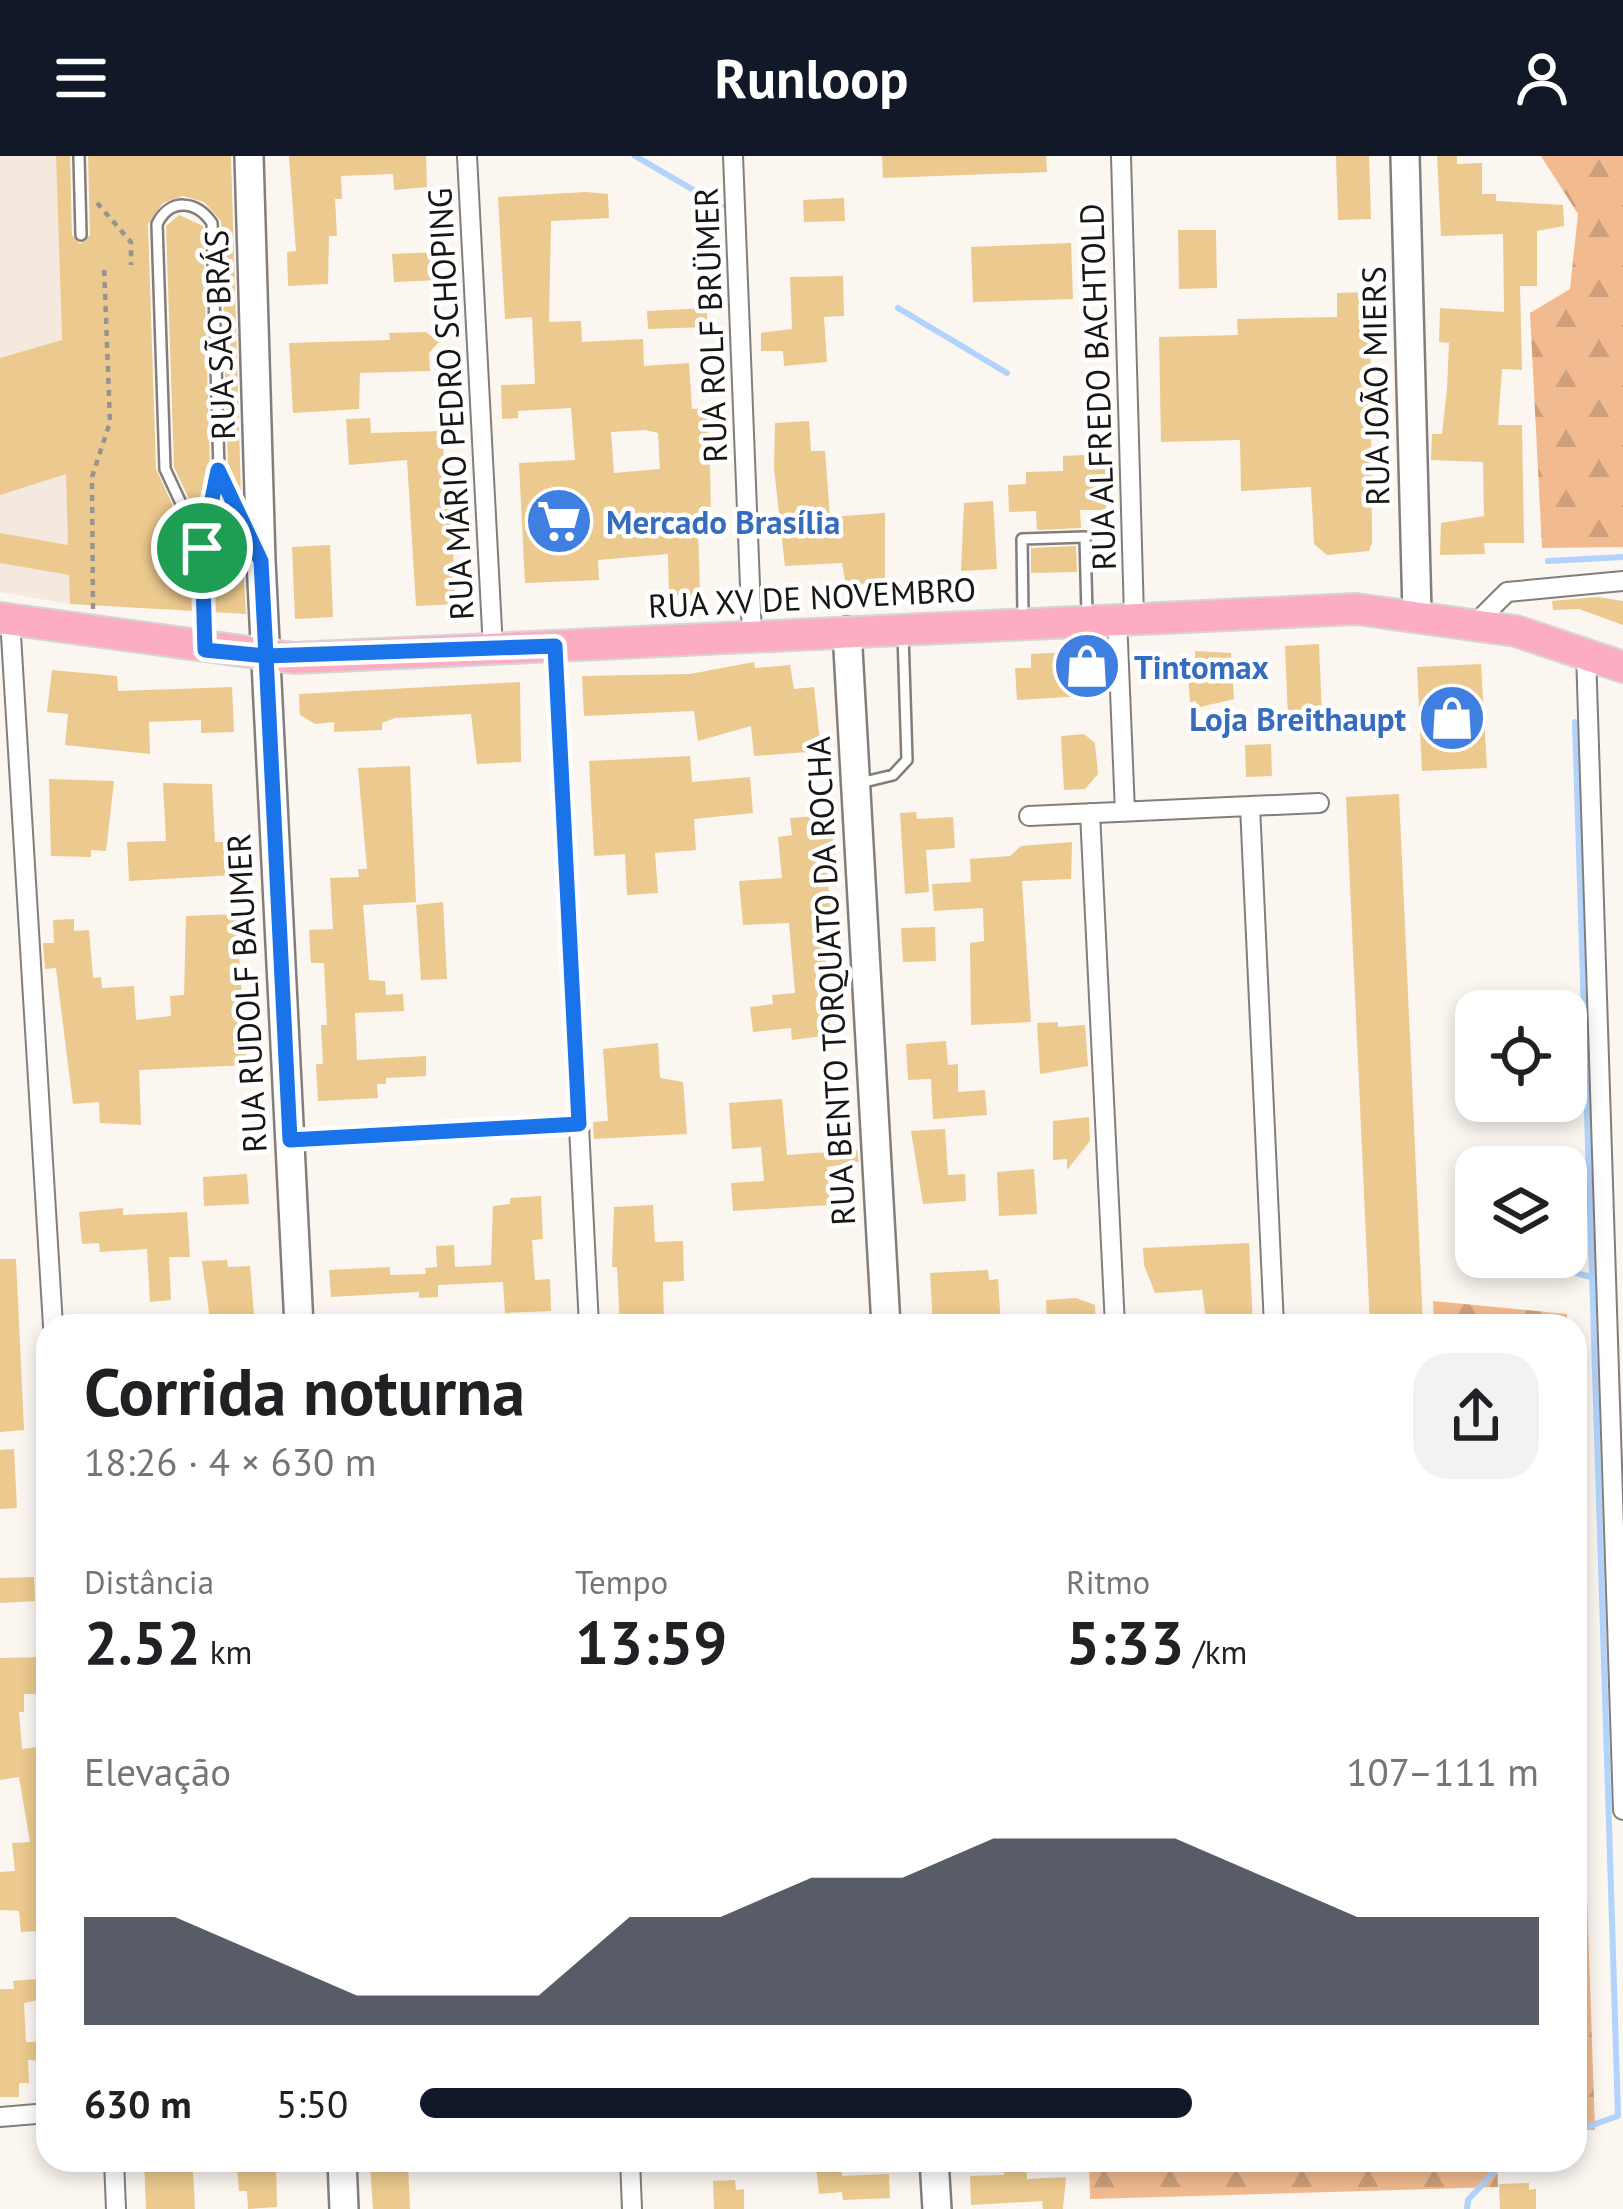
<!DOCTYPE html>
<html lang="pt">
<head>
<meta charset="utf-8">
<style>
  body { margin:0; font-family:"PT Sans",sans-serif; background:#f2f2f2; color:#202124; height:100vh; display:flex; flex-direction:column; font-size:45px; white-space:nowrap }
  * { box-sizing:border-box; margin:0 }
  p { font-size:39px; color:#757577 }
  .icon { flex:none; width:66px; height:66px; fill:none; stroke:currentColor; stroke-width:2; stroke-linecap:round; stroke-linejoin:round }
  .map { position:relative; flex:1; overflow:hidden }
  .side { position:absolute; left:36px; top:1158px; width:1551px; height:858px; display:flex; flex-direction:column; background:#fff; border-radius:36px; box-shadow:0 6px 18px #0003 }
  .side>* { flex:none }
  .buttons { position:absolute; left:1455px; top:834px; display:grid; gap:24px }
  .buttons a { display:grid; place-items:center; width:132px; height:132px; border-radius:24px; background:#fff; box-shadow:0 6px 18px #0003; font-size:60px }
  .pin { position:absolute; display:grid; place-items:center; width:102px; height:102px; color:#fff; margin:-51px; border:6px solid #fff; border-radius:50%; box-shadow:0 3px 12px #0007 }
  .round { display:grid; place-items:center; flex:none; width:126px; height:126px; border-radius:36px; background:#f2f2f2 }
  .overview { display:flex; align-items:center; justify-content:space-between; height:204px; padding:0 48px }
  h1 { font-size:66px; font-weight:800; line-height:90px }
  .figures { display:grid; grid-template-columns:repeat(3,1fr); gap:18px; height:204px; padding:12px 48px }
  .figures div { display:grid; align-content:center }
  .figures b { font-size:60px; font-weight:800 }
  .figures small { font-size:33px; font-weight:400 }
  .figures p { font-size:33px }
  .chart { height:336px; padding:24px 48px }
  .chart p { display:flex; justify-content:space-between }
  .chart svg { width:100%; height:216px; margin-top:12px; fill:#111827; opacity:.7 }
  ul { padding:0 48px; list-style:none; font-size:39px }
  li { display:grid; grid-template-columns:192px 144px 1fr; align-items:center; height:90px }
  li i { height:30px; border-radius:15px; background:#111827 }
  header { display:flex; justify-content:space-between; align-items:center; height:156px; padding:0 48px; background:#111827; color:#fff; font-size:54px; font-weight:800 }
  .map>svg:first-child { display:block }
  .built { fill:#f5e8de }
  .forest { fill:url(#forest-firs) }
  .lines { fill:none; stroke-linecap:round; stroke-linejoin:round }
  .stream { stroke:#b1d3fc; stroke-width:6 }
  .building { fill:#ecc98e; fill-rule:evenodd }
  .lane-casing { stroke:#847e7a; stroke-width:14 }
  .street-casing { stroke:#847e7a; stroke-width:22 }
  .secondary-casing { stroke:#847e7a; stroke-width:32 }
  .primary-casing { stroke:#d5d5d5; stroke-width:34 }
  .path { stroke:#979390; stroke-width:4.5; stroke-dasharray:6 6; stroke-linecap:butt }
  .lane { stroke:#fff; stroke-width:9 }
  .street { stroke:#fff; stroke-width:18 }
  .secondary { stroke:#fff; stroke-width:27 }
  .primary { stroke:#fdadc2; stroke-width:30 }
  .route-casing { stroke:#fff; stroke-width:24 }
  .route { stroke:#1a73e8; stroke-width:15 }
  .labels { text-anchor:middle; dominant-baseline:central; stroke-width:9; stroke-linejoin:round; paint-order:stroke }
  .street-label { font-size:33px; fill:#181614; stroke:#fff }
  .shop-label { font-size:33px; font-weight:bold; fill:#366cbe; stroke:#fff; text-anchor:start }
</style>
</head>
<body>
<header><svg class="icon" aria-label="menu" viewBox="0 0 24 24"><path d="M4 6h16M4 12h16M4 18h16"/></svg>Runloop<svg class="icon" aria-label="person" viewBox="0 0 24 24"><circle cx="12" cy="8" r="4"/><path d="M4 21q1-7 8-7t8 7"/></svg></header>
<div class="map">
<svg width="1623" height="2053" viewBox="0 0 1623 2053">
  <defs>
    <pattern id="forest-firs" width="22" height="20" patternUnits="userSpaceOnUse" patternTransform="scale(3)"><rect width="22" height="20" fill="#f1ba8f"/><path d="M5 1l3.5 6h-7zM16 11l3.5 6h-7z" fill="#ce9f7a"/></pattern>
  </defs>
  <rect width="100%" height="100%" fill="#fcf6f1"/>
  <path class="built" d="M0,0h56l14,448 -70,-12z"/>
  <path class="forest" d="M1541,0h82v391l-81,1 -12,-235 40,-24 8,-75z
    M1433,1145l134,13 1,12h-134z
    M1575,1391l20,583h-20z
    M1089,2004h408l1,27 -408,12z"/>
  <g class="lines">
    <path class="stream" d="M635,0l86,50
      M898,152l109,65
      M1548,405l75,-4
      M1575,566l43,1394 -43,15
      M1458,1085l18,5
      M1517,1101l74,20
      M1467,2053l1,-9 37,-40"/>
  </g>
  <path class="building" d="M56,0h14l2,79 8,9 10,-9 -2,-79h143l10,340 -13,-28 -7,-247 -17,-19 -21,-6 -20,7 -15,21 8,245 37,81 1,61 -124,-7 -1,-29 -69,-12v-30l68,12 -2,-71 -66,21v-137l62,-18z
    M289,0h137l1,31 -33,3 -1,-16 -52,2 1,23h-7l2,37h-8l-1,48 -40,2 -1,-34 9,-1z
    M882,0h164l1,16 -164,6z
    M1336,0h33l2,63 -33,1z
    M1437,0h20v8l25,-1v31h14v7l67,4 1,21 -27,5v55h-17l2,84 -20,-1 -4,56h24l2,118h-40l1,11 -45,1 1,-32 43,-7 -1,-54 -52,-2 1,-26h10l5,-45 2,-46 -10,-1 1,-34 64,4 -1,-78 -62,2z
    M586,36l22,2 1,24 -58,3 -2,101 32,-1 1,21 61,-3 1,27 45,-3 3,46 15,-1 3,51 1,67h-13l2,69 -31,1 -1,-42 -70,6 1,20 -74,3 -6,-120 56,-3 -4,-52 -53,3v7l-16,1 -1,-34 34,-1 -3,-67 -27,2 -7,-122zM645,274l13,3 2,36 -46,4 -3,-41z
    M844,42l1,23 -41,1 -1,-22z
    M179,59l24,11 7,243 -11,51 -25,-53 -8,-241z
    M1178,74h38l1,58 -38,1z
    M1071,87l2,56 -100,3 -2,-55z
    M437,96l1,28 -44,2 -2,-28z
    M843,120l1,40 -20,1 3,45 -43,4 -1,-15h-22v-18l31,-4 -2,-52z
    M1370,136l2,251 -3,8 -42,4 -13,-11 -3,-57 -70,4 -1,-51 -79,2 -2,-105 79,-2 -1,-16 100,-2v-24z
    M707,152v19l-59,2 -1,-18z
    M426,176l13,10 -10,11 1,18 -70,2 -1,36 -66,4 -4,-70 101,-3 -1,-7z
    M370,262l1,15 72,-2 1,32h6l5,141 -39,2 -9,-146 -58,5 -3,-46z
    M809,265l2,30h14l5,66 55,-4v69l-39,3 -4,-22 -57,3 -11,-98 1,-45z
    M1105,298l1,56h-26l1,18 -44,2 -1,-19 -27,1 -1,-27 18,-1v-12l37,-1v-15z
    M222,342l20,44 4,72 -34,-2 -1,-63z
    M993,345l4,68 -36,2 3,-68z
    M330,389l3,72 -38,2 -3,-72z
    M1076,390l1,26 -46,1v-25z
    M1597,441l26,4v24l-44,-16 -26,1 -1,-9z
    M1319,488l3,72 -34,1 -3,-71z
    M1089,495l8,7 2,37 -82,5 -2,-32h16v-14z
    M1195,495l36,2 3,46 -38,9v-7l-6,1 -2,-28 8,-1z
    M754,506l1,6 35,-3 4,24 20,-2 7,64 -67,5 -3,-30 -53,15 -4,-30 -110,5 -2,-40 108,-2z
    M1481,508l6,104 -65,3 -5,-104z
    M52,514l65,6 1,15 114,-4 2,45 -33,1v-13l-52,2 1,32 -85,-9 3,-31 -21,-2z
    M520,526l1,80 -44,2 -6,-50 -76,4 -13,5v7l-48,2v-10l-19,2 -15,-9 -1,-21z
    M1084,578l11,9 3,31 -13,15 -21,1 -3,-54z
    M1271,588l1,32 -26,1 -1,-32z
    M690,600l2,26 58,-5 3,36 -59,6 2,31 -41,3 3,40 -31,2 -2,-41 -31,2 -5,-95z
    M410,610l6,136 -53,3 6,75 16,1 1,14 17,-1 1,17 -49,2 2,47 69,-4v20l-40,2v6h-9l1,14 -60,3 -2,-37h7l-2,-39h6l-3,-62h-13l-2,-33 24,-1 -3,-51 29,-1 -1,-8h9l-9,-101z
    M49,623l65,2 -8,70 -15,-1v7l-40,-1z
    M163,627l49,1 3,58h17l2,33 -105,6 -2,-39 39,-1z
    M1399,638l24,532h-53l-24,-529z
    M916,656l1,7 36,-2 2,31 -29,2 3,42 -24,2 -5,-81z
    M831,659l4,43h-9l5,59 -7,11 2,35 -11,1 4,43 10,10 2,18 -39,5 -1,-12 -38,4 -3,-25 23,-3 -1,-9 23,-2 -6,-70 -46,2 -4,-44 43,-3 -4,-41 14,-2 -2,-17z
    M1072,686l-1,37 -49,2 9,141 -60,3 -1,-82 14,-2 -1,-33 -49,3 -2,-27 39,-2 -1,-23 40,-3 11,-10z
    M443,746l4,77 -26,1 -5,-75z
    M236,758l11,151 -108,5 2,55 -41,-2 -1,-21 -26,2 -17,-136 -11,1 -2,-26h11l-1,-23 21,-1v12l15,-1 4,48 8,-1 1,11 32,-2 2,34 35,-4 -1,-20 14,-1 2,-79z
    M935,771l1,34 -33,1 -2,-34z
    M1058,866v5l27,-2 3,41 -48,8 -3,-51z
    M946,885l2,24 10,-1v28l27,-2 2,25 -54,4 -2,-40 -23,1 -2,-36z
    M658,887l2,35 23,4 4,52 -93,5 -1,-17 15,-1 -5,-72z
    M782,943l5,56 70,-5 2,12 -32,5 3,38 -97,6 -2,-28 33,-2 -3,-34 -29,2 -3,-46z
    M1089,961l1,24 -23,29v-11l-14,1v-39z
    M945,973l3,46 17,-1 1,27 -43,3 -12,-73z
    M1034,1013l3,45 -38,2 -2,-44z
    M247,1018l2,30 -45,2 -1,-29z
    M541,1040l2,43 -11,1 3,40 15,-1 1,32 -46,2 -2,-31 -65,3v12l-19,1v-6l-88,5 -2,-27 61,-3v8l36,-1 -1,-6 12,-1 -1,-21 18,-1 1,22 36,-2 2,-59 17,-2v-6z
    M653,1049l2,37 28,-1 1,40 -21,1 1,42 -44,2 -3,-59h-5l2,-60z
    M123,1052v7l64,-3 3,45h-21l2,43 -21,2 -3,-53 -47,3 -1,-9 -17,1 -3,-32z
    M1249,1087l4,83h-46l-5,-36 -47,3 -11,-28 -1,-17z
    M0,1103h16l8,171 -24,2z
    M227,1104l1,7 22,-1 5,60h-44l-9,-65z
    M988,1114l1,10 9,-1 3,47h-68l-3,-53z
    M1076,1142l19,7 1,21h-49l-1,-26z
    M14,1293l3,59 -17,1v-59z
    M34,1421l1,24 -35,2v-25z
    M43,1501v37h-19v18h-5l3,37 24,-3 2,126h-10l4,50h-6l1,9 -16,1 -2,-21 -19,-1v-38l15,-1 -3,-28 18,-1 -11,-65 -19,3v-122z
    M48,1822v20l-24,5 2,39h16v19l-14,-1 1,23h-10v14h-19v-108h14l-1,-8z
    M144,2004h41v11h8l2,38h-49z
    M1026,2006l1,17 39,-2 -3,32h-20l-1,-8 -71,4 -1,-29 34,-1 -1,-12z
    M408,2008l2,45h-37l-3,-44z
    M842,2008v12l47,-2 1,24 -47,2 -1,-8 -23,2 -3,-28z
    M276,2010l1,41 -29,2 -1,-18h-8l-2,-23z
    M735,2024l1,10 8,-1v20h-30l-1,-28z
    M1529,2027v7l7,-1v20h-36l-1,-25z"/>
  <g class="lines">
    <g class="lane-casing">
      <path id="lane" d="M79,0l2,79
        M219,314l33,71
        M202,392l-37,-79 -8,-245c13,-26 39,-24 55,-1l7,247 -17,78 2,91
        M1023,460l-1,-77 63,-2 2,77
        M860,627l33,-8 14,-15 -4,-126"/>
    </g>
    <g class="street-casing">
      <path id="street" d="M467,0l26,493
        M733,0l19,480
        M1121,0l13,461
        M1117,462l8,194
        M10,463l43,707
        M1476,467l31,-31 116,-11
        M555,490l34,680
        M1586,497l37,1157
        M1250,650l24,520
        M1090,657l25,513
        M1029,660l290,-13
        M290,984l289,-16
        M0,1961l48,-4
        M114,2004l2,49
        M630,2004l2,49"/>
    </g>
    <g class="secondary-casing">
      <path id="secondary" d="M249,0l12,405 38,765
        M1405,0l12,457
        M847,475l39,695
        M342,2004l2,49
        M934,2004l3,49"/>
    </g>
    <g class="primary-casing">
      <path id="primary" d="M0,462l294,40 1062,-49 160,22 107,36"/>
    </g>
    <path class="path" d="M97,47l34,39v23
      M93,453l-1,-132 18,-55 -6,-156"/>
    <use href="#lane" class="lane"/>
    <use href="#street" class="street"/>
    <use href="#secondary" class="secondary"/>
    <use href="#primary" class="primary"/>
  </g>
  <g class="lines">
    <g class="route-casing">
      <path id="route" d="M202,392l3,102 61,6 24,484 289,-16 -24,-478 -289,10 -5,-95 -43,-91 -16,78"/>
    </g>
    <use href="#route" class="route"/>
  </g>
  <defs>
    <g id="supermarket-disc" transform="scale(3.45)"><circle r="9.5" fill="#3f7fe0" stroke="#fff"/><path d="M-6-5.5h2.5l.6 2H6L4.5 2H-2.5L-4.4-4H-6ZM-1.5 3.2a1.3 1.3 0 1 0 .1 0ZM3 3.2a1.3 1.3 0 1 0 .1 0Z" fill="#fff"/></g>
    <g id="shop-disc" transform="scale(3.45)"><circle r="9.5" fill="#3f7fe0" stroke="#fff"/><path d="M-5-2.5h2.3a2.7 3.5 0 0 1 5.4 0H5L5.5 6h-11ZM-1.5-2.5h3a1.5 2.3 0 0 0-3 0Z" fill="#fff"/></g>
  </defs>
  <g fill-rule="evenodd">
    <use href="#supermarket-disc" x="559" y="365"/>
    <use href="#shop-disc" x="1087" y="510"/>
    <use href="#shop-disc" x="1452" y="562"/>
  </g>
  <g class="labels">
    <g class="street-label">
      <text transform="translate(710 169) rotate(-92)">RUA ROLF BRÜMER</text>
      <text transform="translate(219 179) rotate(-92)">RUA SÃO BRÁS</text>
      <text transform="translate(1375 230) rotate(-91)">RUA JOÃO MIERS</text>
      <text transform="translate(1097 231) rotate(-92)">RUA ALFREDO BACHTOLD</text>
      <text transform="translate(450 248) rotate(-93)">RUA MÁRIO PEDRO SCHOPING</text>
      <text transform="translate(812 441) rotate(-3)">RUA XV DE NOVEMBRO</text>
      <text transform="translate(830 825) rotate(-93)">RUA BENTO TORQUATO DA ROCHA</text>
      <text transform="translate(246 837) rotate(-93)">RUA RUDOLF BAUMER</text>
    </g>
    <g class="shop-label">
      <text x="606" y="365">Mercado Brasília</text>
      <text x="1134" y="510">Tintomax</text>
      <text x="1406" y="562" text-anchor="end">Loja Breithaupt</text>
    </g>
  </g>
</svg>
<div class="buttons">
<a><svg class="icon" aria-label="locate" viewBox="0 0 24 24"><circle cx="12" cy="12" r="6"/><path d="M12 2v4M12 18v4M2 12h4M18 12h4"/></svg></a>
<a><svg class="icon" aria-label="layers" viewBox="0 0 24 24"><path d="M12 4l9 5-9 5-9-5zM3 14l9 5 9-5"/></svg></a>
</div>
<div class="pin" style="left:202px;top:392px;background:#1e9e55"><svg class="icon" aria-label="arrive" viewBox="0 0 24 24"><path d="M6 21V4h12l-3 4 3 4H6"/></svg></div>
<section class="side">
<div class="overview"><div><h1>Corrida noturna</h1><p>18:26 · 4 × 630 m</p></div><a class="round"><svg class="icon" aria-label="share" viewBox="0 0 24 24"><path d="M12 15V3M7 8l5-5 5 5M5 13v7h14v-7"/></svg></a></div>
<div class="figures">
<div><p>Distância</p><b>2.52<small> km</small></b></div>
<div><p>Tempo</p><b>13:59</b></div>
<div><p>Ritmo</p><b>5:33<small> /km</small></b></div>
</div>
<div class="chart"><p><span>Elevação</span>107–111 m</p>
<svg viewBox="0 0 160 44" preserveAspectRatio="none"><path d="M0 44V22L10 22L20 30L30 38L40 38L50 38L60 22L70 22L80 14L90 14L100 6L110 6L120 6L130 14L140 22L150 22L160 22V44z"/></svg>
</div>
<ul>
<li><b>630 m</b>5:50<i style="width:69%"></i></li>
</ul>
</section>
</div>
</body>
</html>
